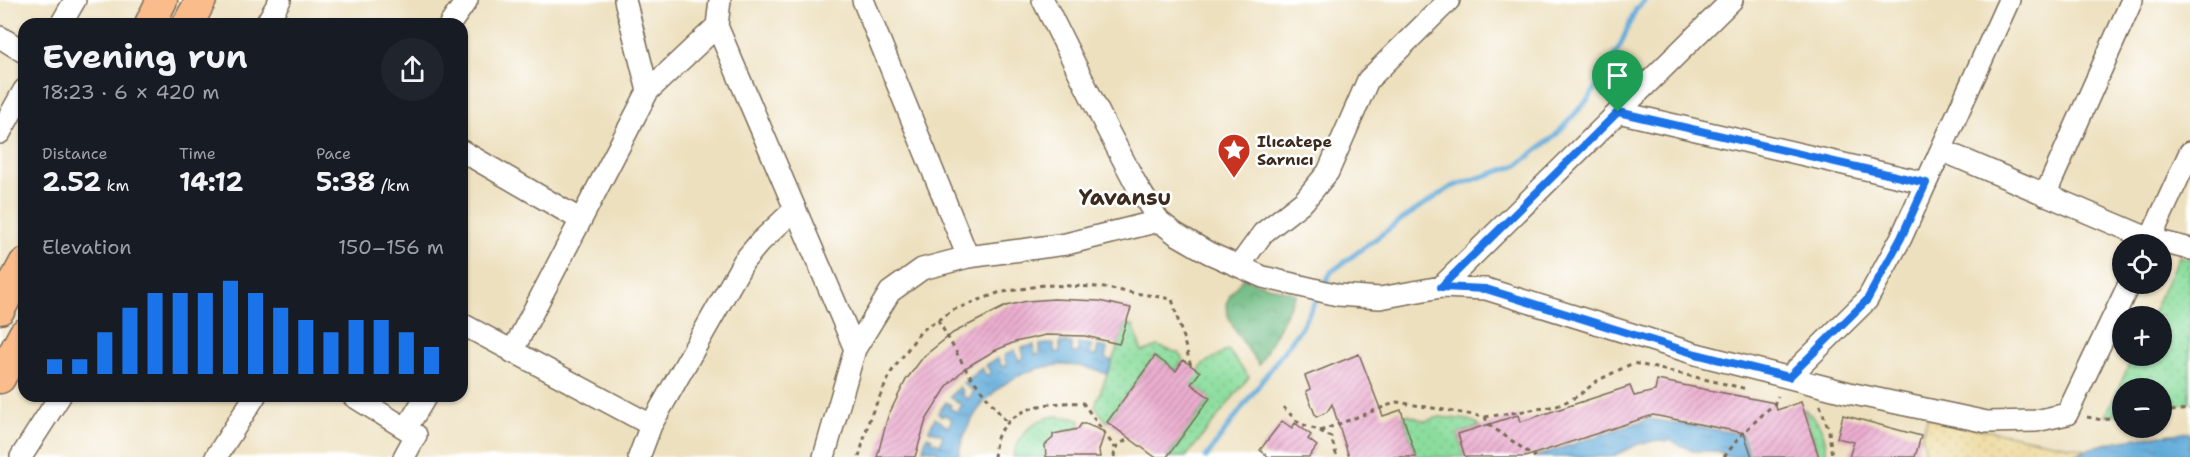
<!DOCTYPE html>
<html lang="en">
<head>
<meta charset="utf-8">
<style>
  body { margin:0; font-family:"Shantell Sans",sans-serif; background:#20242c; color:#f1f3f6; height:100vh; display:flex; flex-direction:column; font-size:22px; white-space:nowrap }
  * { box-sizing:border-box; margin:0 }
  p { font-size:20px; color:#9ea1a6 }
  .icon { flex:none; width:33px; height:33px; fill:none; stroke:currentColor; stroke-width:2; stroke-linecap:round; stroke-linejoin:round }
  .map { position:relative; flex:1; overflow:hidden }
  .drawer { position:absolute; left:18px; top:18px; width:450px; height:384px; display:flex; flex-direction:column; background:#171b24; border-radius:18px; box-shadow:0 2px 4px #0004 }
  .drawer>* { flex:none }
  .buttons { position:absolute; left:2112px; top:234px; display:grid; gap:12px }
  .buttons a { display:grid; place-items:center; width:60px; height:60px; border-radius:50%; background:#171b24; box-shadow:0 2px 4px #0004; font-size:30px }
  .pin { position:absolute; display:grid; place-items:center; width:51px; height:51px; color:#fff; margin:-62px -26px; border-radius:50% 50% 50% 0; rotate:-45deg; box-shadow:0 0 6px #0007 }
  .pin .icon { rotate:45deg }
  .round { display:grid; place-items:center; flex:none; width:63px; height:63px; border-radius:32px; background:#20242c }
  .headline { display:flex; align-items:center; justify-content:space-between; height:102px; padding:0 24px }
  h1 { font-size:33px; font-weight:700; line-height:45px }
  .stats { display:grid; grid-template-columns:repeat(3,1fr); gap:9px; height:102px; padding:6px 24px }
  .stats div { display:grid; align-content:center }
  .stats b { font-size:26px; font-weight:700 }
  .stats small { font-size:16px; font-weight:400 }
  .stats p { font-size:16px }
  .chart { height:168px; padding:12px 24px }
  .chart p { display:flex; justify-content:space-between }
  .chart svg { width:100%; height:108px; margin-top:6px; stroke:#1a73e8; stroke-width:6 }
  .map>svg:first-child { display:block }
  .grass { fill:url(#grass-dots); stroke:#63845e; stroke-width:1.5 }
  .forest { fill:url(#forest-crowns); stroke:#567351; stroke-width:1.5 }
  .sand { fill:url(#sand-dots); stroke:#94825e; stroke-width:1.5 }
  .water { fill:url(#water-ripples); stroke:#4e6a7c; stroke-width:1.5 }
  .lines { fill:none; stroke-linecap:round; stroke-linejoin:round }
  .stream { stroke:#61aad9; stroke-width:5 }
  .building { fill:url(#building-hatch) }
  .minor-casing { stroke:#796a56; stroke-width:24 }
  .highway-casing { stroke:#796a56; stroke-width:33 }
  .path { stroke:#796a56; stroke-width:3; stroke-dasharray:4.5 4.5; stroke-linecap:butt }
  .minor { stroke:#fff; stroke-width:21 }
  .highway { stroke:#fabc8b; stroke-width:30 }
  .route-casing { stroke:#fff; stroke-width:12 }
  .route { stroke:#1a73e8; stroke-width:8 }
  .labels { text-anchor:middle; dominant-baseline:central; stroke-width:5; stroke-linejoin:round; paint-order:stroke }
  .poi-label { font-size:16px; font-weight:bold; fill:#3b2a1e; stroke:#fff; text-anchor:start }
  .district-label { font-size:22px; font-weight:bold; fill:#3b2a1e; stroke:#fff }
</style>
</head>
<body>
<div class="map">
<svg width="2190" height="457" viewBox="0 0 2190 457">
  <defs>
    <pattern id="grass-dots" width="8" height="8" patternUnits="userSpaceOnUse" patternTransform="scale(1.5)"><rect width="8" height="8" fill="#8bdd9d"/><path d="M2 2h.1M6 6h.1" fill="none" stroke="#79be87" stroke-width="1.8" stroke-linecap="round"/></pattern>
    <pattern id="forest-crowns" width="20" height="18" patternUnits="userSpaceOnUse" patternTransform="scale(1.5)"><rect width="20" height="18" fill="#70bc84"/><path d="M2 6a3 3 0 1 1 6 0M12 15a3 3 0 1 1 6 0" fill="none" stroke="#5d996b"/></pattern>
    <pattern id="sand-dots" width="8" height="8" patternUnits="userSpaceOnUse" patternTransform="scale(1.5)"><rect width="8" height="8" fill="#eeda9e"/><path d="M2 2h.1M6 6h.1" fill="none" stroke="#cdbb88" stroke-width="1.8" stroke-linecap="round"/></pattern>
    <pattern id="water-ripples" width="26" height="14" patternUnits="userSpaceOnUse" patternTransform="scale(1.5)"><rect width="26" height="14" fill="#61aad9"/><path d="M2 4q2-2 4 0t4 0M15 11q2-2 4 0t4 0" fill="none" stroke="#518baf"/></pattern>
    <pattern id="building-hatch" width="6" height="6" patternUnits="userSpaceOnUse" patternTransform="scale(1.5)"><rect width="6" height="6" fill="#ecaed0"/><path d="M-1 1l2-2M0 6l6-6M5 7l2-2" fill="none" stroke="#c08ea8"/></pattern>
  </defs>
  <rect width="100%" height="100%" fill="#fff"/>
  <filter id="ink" filterUnits="userSpaceOnUse"><feTurbulence type="fractalNoise" baseFrequency=".0167" numOctaves="2"/><feDisplacementMap in="SourceGraphic" scale="12" xChannelSelector="R" yChannelSelector="G"/><feConvolveMatrix kernelMatrix="1 2 1 2 8 2 1 2 1" color-interpolation-filters="sRGB"/></filter>
  <filter id="wash" filterUnits="userSpaceOnUse"><feTurbulence type="fractalNoise" baseFrequency=".008" numOctaves="4" result="noise"/><feDisplacementMap in="SourceGraphic" scale="24" xChannelSelector="R" yChannelSelector="G"/><feGaussianBlur stdDeviation="1.35" result="paint"/><feColorMatrix in="noise" values="0 0 0 0 0 0 0 0 0 0 0 0 0 0 0 0 0 1.4 0 .05"/><feComposite in="paint" operator="in"/></filter>
  <g filter="url(#wash)">
    <rect width="100%" height="100%" fill="#ede0be"/>
    <path class="grass" d="M2179,256l11,3v144l-28,4v-19h-40v25l-16,2 27,-59h29v-40h-11z
      M1126,324l7,1 9,27 15,-6 22,7 4,7 -7,11 -21,-15 -48,66 -12,-16z
      M1228,350l21,27 -63,80h-19l43,-59 -19,-14 12,-20z
      M1804,409c19,15 21,25 23,48h-8z
      M1408,415l17,6 15,-4 29,3 7,3 3,4 -21,7 7,23h-49l-13,-41z
      M1056,416l23,3 1,6 -2,4 -25,5v6l-7,17h-33c6,-23 19,-38 43,-41z"/>
    <path class="forest" d="M1243,279l53,15 -37,71c-9,-14 -36,-45 -32,-62 2,-9 9,-17 16,-24z"/>
    <path class="sand" d="M1928,417l35,9 123,23 -16,8h-148c4,-8 4,-13 -1,-21z"/>
    <path class="water" d="M1060,342l12,1v10h6v-10l14,2 -2,10 6,1 2,-10 9,2 -2,10 7,3 -5,13c-66,-29 -137,15 -149,83h-21v-6l-14,-2 4,-13 5,2 -1,3 9,3 3,-9 -14,-5 6,-12 13,9 4,-8 -8,-5 -2,3 -4,-4 8,-11 5,3 -2,3 8,4 5,-7 -12,-8 9,-10 4,5 -2,2 7,5 6,-7 -11,-9 19,-15 4,8 5,-3 -5,-8 12,-7 4,9 5,-2 -3,-9 11,-6 3,10 6,-2 -2,-10 12,-3 1,10 5,-1v-9l14,-2v9h6z
      M1649,419l93,15 8,23h-22l-10,-6h-24l-23,-10 -13,-1 -20,4 -27,13h-77z
      M2190,432v25h-120c37,-19 80,-20 120,-25z"/>
    <g class="lines">
      <path class="stream" d="M1323,287l8,-15 70,-52 50,-33 67,-22 37,-29 35,-39 30,-51 16,-37 9,-9
        M1206,457l94,-128 19,-34"/>
    </g>
    <g id="blocks">
      <path class="building" d="M1054,299l45,2 32,7 -12,36 -34,-8 -39,-1 -31,7 -21,9 -29,17 -17,17 -22,35 -11,37h-38l11,-41 18,-36 18,-24 29,-23 53,-27 21,-5z
        M1359,354l24,62 18,-6 15,47h-67l-17,-53 -5,8 -11,5 -10,-26 4,-2 -5,-13z
        M1155,356l21,15 7,-11 17,12 -9,12 19,14 -43,59h-12l-48,-35z
        M1657,380l118,23 2,7 24,-8 18,55h-67l-8,-24 -91,-18 -128,42h-60l-7,-23 60,-19 2,7 110,-36 4,10 21,-5z
        M1843,415l78,21 -6,21h-66l5,-15 -17,-4z
        M1282,421l10,7 3,-5 16,12 -3,4 9,7 -8,11h-40l-9,-7z
        M1081,424h5l19,8 -6,18 1,7h-54l-1,-12 8,-7v-4l25,-5z"/>
    </g>
  </g>
  <g filter="url(#ink)">
    <use href="#blocks" fill-opacity="0" stroke="#796a56" stroke-width="1.5"/>
    <g class="lines">
      <g class="minor-casing">
        <path id="minor" d="M625,0l23,91
          M863,0l105,257
          M1043,0l62,125 32,61 22,35 17,13 33,19 54,24 75,18 42,3 61,-11 45,2 210,65 153,39 138,29 49,-1 31,-7 62,-130
          M61,24l14,-24
          M266,24l14,-24
          M450,24l17,-24
          M717,26l138,323
          M0,37l24,15
          M1618,112l308,71
          M0,133l24,-43
          M1941,150l209,89 40,10
          M462,151l119,69
          M2045,195l87,-195
          M2148,244l42,-92
          M1239,266l24,-33 41,-32 24,-29 40,-92 81,-80
          M1441,287l291,-287
          M462,324l189,101
          M512,352l136,-261 69,-65 3,-26
          M1789,377l78,-77 34,-62 108,-238
          M353,396l63,39 -12,22
          M406,429l20,-33
          M21,457l39,-61
          M216,457l39,-61
          M639,457l12,-32 93,-164 16,-19 35,-33
          M824,457l31,-108 35,-57 32,-23 46,-12 98,-13 93,-23"/>
      </g>
      <g class="highway-casing">
        <path id="highway" d="M150,24l12,-24
          M188,24l13,-24
          M0,309l24,-45
          M0,378l24,-44"/>
      </g>
      <path class="path" d="M938,320l30,53 40,51
        M1820,405l9,26 3,26
        M1283,407l16,16 21,8 11,6 6,20
        M2162,412l28,-3
        M1485,417l72,-11 21,-10 19,-15 36,-18 114,26
        M2087,417l15,3 20,-3
        M1320,431l77,-29 88,15 3,7 47,33
        M859,457l11,-40 22,-46 29,-40 32,-21 45,-17 46,-8 54,2 74,12 19,67
        M994,457c1,-7 1,-17 5,-23 18,-30 52,-32 84,-31l32,45
        M1114,457l1,-9 14,-10
        M1724,457l18,-23 33,-31 3,-7"/>
      <use href="#minor" class="minor"/>
      <use href="#highway" class="highway"/>
    </g>
  </g>
  <g class="lines" filter="url(#ink)">
    <g class="route-casing">
      <path id="route" d="M1618,112l308,71 -25,55 -34,62 -78,77 -93,-23 -210,-65 -45,-2z"/>
    </g>
    <use href="#route" class="route"/>
  </g>
  <defs>
    <g id="sight-pin" transform="scale(1.725)"><path d="M0 17L-7.5 6A9.5 9.5 0 1 1 7.5 6Z" fill="#c8321e" stroke="#fff"/><path d="M0-6L1.8-2.2L6-1.7L2.9 1.2L3.7 5.4L0 3.3L-3.7 5.4L-2.9 1.2L-6-1.7L-1.8-2.2Z" fill="#fff"/></g>
  </defs>
  <g fill-rule="evenodd">
    <use href="#sight-pin" x="1234" y="150"/>
  </g>
  <g class="labels">
    <g class="poi-label">
      <text x="1257" y="141">Ilıcatepe<tspan x="1257" dy="18">Sarnıcı</tspan></text>
    </g>
    <g class="district-label">
      <text x="1125" y="197">Yavansu</text>
    </g>
  </g>
</svg>
<div class="buttons">
<a><svg class="icon" aria-label="locate" viewBox="0 0 24 24"><circle cx="12" cy="12" r="6"/><path d="M12 2v4M12 18v4M2 12h4M18 12h4"/></svg></a>
<a>+</a>
<a>−</a>
</div>
<div class="pin" style="left:1618px;top:112px;background:#1e9e55"><svg class="icon" aria-label="arrive" viewBox="0 0 24 24"><path d="M6 21V4h12l-3 4 3 4H6"/></svg></div>
<section class="drawer">
<div class="headline"><div><h1>Evening run</h1><p>18:23 · 6 × 420 m</p></div><a class="round"><svg class="icon" aria-label="share" viewBox="0 0 24 24"><path d="M12 15V3M7 8l5-5 5 5M5 13v7h14v-7"/></svg></a></div>
<div class="stats">
<div><p>Distance</p><b>2.52<small> km</small></b></div>
<div><p>Time</p><b>14:12</b></div>
<div><p>Pace</p><b>5:38<small> /km</small></b></div>
</div>
<div class="chart"><p><span>Elevation</span>150–156 m</p>
<svg viewBox="0 0 160 44" preserveAspectRatio="none"><path d="M5 44V38M15 44V38M25 44V27M35 44V17M45 44V11M55 44V11M65 44V11M75 44V6M85 44V11M95 44V17M105 44V22M115 44V27M125 44V22M135 44V22M145 44V27M155 44V33"/></svg>
</div>
</section>
</div>
</body>
</html>
